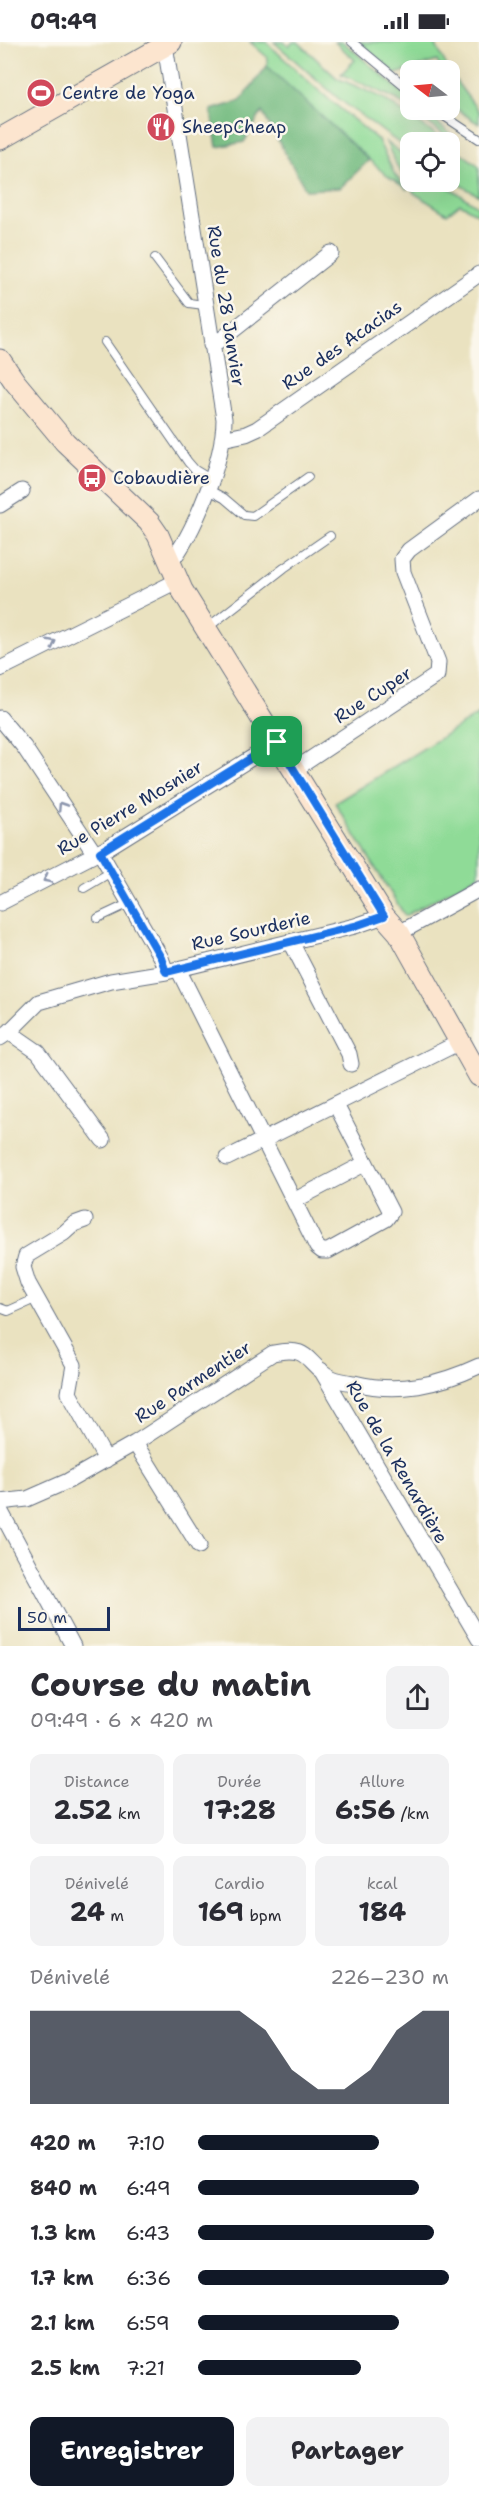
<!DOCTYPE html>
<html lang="fr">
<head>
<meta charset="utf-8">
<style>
  body { margin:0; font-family:"Shantell Sans",sans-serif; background:#f2f2f3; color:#2b2b33; height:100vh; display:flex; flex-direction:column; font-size:22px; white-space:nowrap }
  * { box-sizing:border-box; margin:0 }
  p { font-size:20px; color:#7c7c81 }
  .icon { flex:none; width:33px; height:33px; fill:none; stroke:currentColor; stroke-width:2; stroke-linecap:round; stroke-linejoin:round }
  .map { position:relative; height:1604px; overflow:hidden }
  .side { display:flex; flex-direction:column; background:#fff; flex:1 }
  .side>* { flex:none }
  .needle { width:39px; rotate:286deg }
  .tools { position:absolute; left:400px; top:18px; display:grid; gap:12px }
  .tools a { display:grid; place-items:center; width:60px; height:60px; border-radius:12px; background:#fff; box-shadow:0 6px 24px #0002; font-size:30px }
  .scale { position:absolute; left:18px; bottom:15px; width:92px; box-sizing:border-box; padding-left:6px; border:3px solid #1b2f5e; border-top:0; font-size:16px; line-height:21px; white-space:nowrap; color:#1b2f5e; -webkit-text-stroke:4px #fbf7ec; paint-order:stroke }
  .pin { position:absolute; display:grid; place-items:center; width:51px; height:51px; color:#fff; margin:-26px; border-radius:12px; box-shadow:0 3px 9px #0006 }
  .round { display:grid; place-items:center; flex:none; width:63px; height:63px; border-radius:12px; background:#f2f2f3 }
  .head { display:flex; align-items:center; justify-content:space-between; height:102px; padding:0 30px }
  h1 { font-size:33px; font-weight:700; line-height:45px }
  .stats { display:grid; grid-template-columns:repeat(3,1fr); gap:9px; height:102px; padding:6px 30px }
  .stats div { display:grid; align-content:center; border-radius:12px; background:#f2f2f3; text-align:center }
  .stats b { font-size:26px; font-weight:700 }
  .stats small { font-size:16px; font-weight:400 }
  .stats p { font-size:16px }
  .chart { height:168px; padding:12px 30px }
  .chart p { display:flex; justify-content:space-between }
  .chart svg { width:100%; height:108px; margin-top:6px; fill:#111827; opacity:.7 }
  .primary-button { display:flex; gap:12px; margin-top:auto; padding:12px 30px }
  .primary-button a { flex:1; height:69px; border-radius:12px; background:#111827; color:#fff; font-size:24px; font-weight:700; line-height:69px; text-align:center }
  .primary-button a+a { background:#f2f2f3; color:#2b2b33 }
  ul { padding:0 30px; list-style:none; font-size:20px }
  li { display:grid; grid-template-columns:96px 72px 1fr; align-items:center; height:45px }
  li i { height:15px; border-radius:8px; background:#111827 }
  .status { display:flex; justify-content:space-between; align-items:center; height:42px; padding:0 30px; background:#fff; direction:ltr }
  .status svg { height:16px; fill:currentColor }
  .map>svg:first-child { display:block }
  .green { fill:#8fdb97; stroke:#55857a; stroke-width:1.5 }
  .forest { fill:#73bb80; stroke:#47756f; stroke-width:1.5 }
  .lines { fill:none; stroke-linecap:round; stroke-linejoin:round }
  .lane-casing { stroke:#636e80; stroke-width:10 }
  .street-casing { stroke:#636e80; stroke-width:17 }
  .secondary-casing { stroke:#636e80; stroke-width:23 }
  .lane { stroke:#fff; stroke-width:8 }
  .street { stroke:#fff; stroke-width:15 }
  .secondary { stroke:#fce5cf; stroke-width:21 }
  .oneway { stroke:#8d97ae }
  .route-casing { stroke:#fff; stroke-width:12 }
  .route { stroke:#1a73e8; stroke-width:8 }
  .labels { text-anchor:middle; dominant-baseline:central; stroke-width:5; stroke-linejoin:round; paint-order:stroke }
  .poi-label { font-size:18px; fill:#1b2f5e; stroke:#fbf7ec; text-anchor:start }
  .street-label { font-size:18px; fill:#1b2f5e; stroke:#fbf7ec }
</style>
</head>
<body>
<div class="status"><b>09:49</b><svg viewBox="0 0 49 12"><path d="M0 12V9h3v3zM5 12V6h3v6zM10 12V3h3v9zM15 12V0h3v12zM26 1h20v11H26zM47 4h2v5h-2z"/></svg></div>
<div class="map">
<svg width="479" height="1604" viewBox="0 0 479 1604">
  <rect width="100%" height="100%" fill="#fbf7ec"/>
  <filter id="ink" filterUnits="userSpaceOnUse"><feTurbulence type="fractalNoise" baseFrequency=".0167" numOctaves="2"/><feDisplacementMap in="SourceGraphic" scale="12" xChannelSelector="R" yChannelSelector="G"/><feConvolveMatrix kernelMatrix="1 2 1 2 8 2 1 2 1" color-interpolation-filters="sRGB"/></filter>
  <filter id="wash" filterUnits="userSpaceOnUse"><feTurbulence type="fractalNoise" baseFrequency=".008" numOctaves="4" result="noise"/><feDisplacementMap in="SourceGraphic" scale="24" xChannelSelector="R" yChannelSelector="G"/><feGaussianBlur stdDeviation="1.35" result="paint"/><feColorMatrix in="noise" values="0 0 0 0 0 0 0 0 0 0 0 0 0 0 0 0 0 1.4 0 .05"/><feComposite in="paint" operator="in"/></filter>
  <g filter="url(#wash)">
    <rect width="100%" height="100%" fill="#eae2c0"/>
    <path class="green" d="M250,0h16l52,48 60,50 17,35 13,15 -22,-15 -105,-95 -14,-14v-9z
      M274,0h10l5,4 4,-4h5l39,36 44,19 65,45h-35v10l-72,-53z
      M335,0h8l68,58v10h11l28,24 9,12 -63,-47 -55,-25 14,-14z
      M359,0h75l15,28h-8l-4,-9 -41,13z
      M450,31l29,39v12l-29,-19z
      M386,100l25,18v22h30l38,25v8l-19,-11 -13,10 -33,-21 -18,-29z
      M450,103l29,21v30l-29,-17z
      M479,672v161l-74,41 -70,-113z"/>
    <path class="forest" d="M267,24l102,94 -29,28 -34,2 -44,-78 -18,30 -27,5 -6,-37 29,-9z"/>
  </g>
  <g filter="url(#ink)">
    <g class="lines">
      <g class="lane-casing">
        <path id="lane" d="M352,0l59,49
          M435,68l44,29
          M155,216l34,45 15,2
          M105,300l83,120 7,8 15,9
          M207,447l17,9 20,17 9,1 55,-39
          M207,586l77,-60 46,-32
          M84,846l27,-16
          M98,876l32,-15
          M0,1266l8,3 29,-13"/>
      </g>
      <g class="street-casing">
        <path id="street" d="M165,3l59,374c0,40 -29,113 -54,144
          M211,303l11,-6 109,-86
          M222,397l24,-5 11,-5 222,-155
          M0,463l22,-14
          M0,627l177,-88
          M0,676l24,29 71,107
          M294,728l143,-95 1,-13 -35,-90 -1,-13 7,-9 70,-51
          M100,810l61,106 5,14
          M0,861l107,-55 170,-106
          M399,891l80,-44
          M291,900l58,112 2,10
          M178,927l139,278 5,4h6l58,-32 5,-7 -55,-107
          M9,990l29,20 65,88
          M0,996l9,-6 30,-30 72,-21 55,-9 189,-46 29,-10
          M227,1116l233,-116
          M301,1155l65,-34
          M85,1178l-11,4 -10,9 -38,23 -3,11 5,16 46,82 -5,28 37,67
          M321,1328l158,269
          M135,1401l64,103
          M0,1460l27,-3 41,-18 67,-38 138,-90c40,-8 31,11 59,25 7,3 15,4 22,5 45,11 84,2 125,-17
          M0,1468l73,136"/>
      </g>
      <g class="secondary-casing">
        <path id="secondary" d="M0,97l171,-97
          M0,318l15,22 50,60 84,80 9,13 24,55 202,326 15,17 80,143"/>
      </g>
      <use href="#lane" class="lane"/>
      <use href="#street" class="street"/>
      <use href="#secondary" class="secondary"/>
    </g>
    <defs><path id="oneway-chevron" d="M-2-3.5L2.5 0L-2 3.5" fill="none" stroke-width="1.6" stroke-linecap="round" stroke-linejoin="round" transform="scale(1.5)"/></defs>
    <g class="oneway">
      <use href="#oneway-chevron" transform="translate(52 601) rotate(-27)"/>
      <use href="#oneway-chevron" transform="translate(62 764) rotate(-123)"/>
      <use href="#oneway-chevron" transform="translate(47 837) rotate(153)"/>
    </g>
  </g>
  <g class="lines" filter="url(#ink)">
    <g class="route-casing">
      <path id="route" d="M277,700l107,174 -29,10 -189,46 -5,-14 -61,-106z"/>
    </g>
    <use href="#route" class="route"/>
  </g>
  <defs>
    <g id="stadium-disc" transform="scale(1.5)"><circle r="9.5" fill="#d1495b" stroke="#fbf7ec"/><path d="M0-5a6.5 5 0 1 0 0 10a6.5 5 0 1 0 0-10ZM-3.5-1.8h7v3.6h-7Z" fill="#fff"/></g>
    <g id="restaurant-disc" transform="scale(1.5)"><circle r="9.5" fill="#d1495b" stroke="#fbf7ec"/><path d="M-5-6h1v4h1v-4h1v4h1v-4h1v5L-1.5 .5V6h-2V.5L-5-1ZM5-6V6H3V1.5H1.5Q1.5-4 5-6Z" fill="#fff"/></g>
    <g id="bus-disc" transform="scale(1.5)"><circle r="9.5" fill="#d1495b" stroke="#fbf7ec"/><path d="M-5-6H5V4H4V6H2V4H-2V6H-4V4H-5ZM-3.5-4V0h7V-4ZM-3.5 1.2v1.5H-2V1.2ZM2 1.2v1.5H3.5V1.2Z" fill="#fff"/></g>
  </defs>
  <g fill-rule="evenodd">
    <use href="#stadium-disc" x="41" y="51"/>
    <use href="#restaurant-disc" x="161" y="85"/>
    <use href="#bus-disc" x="92" y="436"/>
  </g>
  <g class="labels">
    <g class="poi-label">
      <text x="62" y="51">Centre de Yoga</text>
      <text x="182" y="85">SheepCheap</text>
      <text x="113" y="436">Cobaudière</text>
    </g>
    <g class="street-label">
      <text transform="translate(226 264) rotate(81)">Rue du 28 Janvier</text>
      <text transform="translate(342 303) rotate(-35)">Rue des Acacias</text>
      <text transform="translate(373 653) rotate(-33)">Rue Cuper</text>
      <text transform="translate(130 766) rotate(-31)">Rue Pierre Mosnier</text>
      <text transform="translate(251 889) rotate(-13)">Rue Sourderie</text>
      <text transform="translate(193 1340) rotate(-33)">Rue Parmentier</text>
      <text transform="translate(397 1420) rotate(60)">Rue de la Renardière</text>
    </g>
  </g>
</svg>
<div class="tools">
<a><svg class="needle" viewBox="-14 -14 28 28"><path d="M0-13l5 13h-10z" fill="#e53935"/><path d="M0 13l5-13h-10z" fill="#7c7c81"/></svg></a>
<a><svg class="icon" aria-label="locate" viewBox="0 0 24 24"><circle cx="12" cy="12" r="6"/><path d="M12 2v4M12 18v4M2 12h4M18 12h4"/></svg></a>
</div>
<div class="scale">50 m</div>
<div class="pin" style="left:277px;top:700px;background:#1e9e55"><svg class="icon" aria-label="arrive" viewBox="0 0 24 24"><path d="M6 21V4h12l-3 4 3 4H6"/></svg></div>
</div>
<section class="side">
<div class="head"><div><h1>Course du matin</h1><p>09:49 · 6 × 420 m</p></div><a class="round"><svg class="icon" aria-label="share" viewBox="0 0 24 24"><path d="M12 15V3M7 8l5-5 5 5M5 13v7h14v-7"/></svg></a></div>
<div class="stats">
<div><p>Distance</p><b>2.52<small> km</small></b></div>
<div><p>Durée</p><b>17:28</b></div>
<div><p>Allure</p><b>6:56<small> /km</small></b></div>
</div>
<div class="stats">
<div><p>Dénivelé</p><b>24<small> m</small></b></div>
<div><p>Cardio</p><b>169<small> bpm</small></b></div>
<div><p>kcal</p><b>184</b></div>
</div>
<div class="chart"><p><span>Dénivelé</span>226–230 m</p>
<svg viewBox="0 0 160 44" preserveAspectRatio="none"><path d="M0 44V6L10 6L20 6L30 6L40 6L50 6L60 6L70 6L80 6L90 14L100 30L110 38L120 38L130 30L140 14L150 6L160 6V44z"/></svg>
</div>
<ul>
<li><b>420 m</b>7:10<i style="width:72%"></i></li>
<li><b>840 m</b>6:49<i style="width:88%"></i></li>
<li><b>1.3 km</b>6:43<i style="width:94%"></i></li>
<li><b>1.7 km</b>6:36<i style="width:100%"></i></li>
<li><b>2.1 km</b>6:59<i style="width:80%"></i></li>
<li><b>2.5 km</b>7:21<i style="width:65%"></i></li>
</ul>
<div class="primary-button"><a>Enregistrer</a><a>Partager</a></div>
</section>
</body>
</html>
